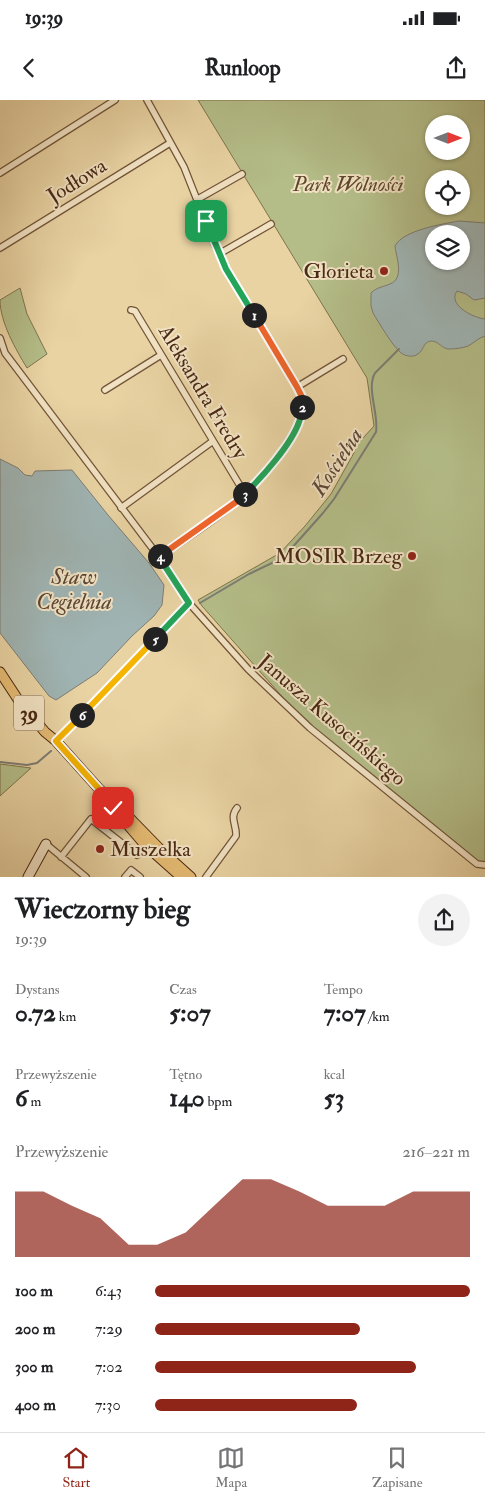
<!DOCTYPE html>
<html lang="pl">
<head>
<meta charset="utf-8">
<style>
  body { margin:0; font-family:"IM FELL Double Pica",serif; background:#f2f2f2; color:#202124; height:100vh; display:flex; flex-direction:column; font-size:19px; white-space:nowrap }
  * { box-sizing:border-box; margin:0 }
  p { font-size:16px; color:#757577 }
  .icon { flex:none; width:28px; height:28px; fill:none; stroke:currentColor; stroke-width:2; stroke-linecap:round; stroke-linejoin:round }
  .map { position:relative; height:777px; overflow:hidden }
  .panel { display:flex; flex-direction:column; background:#fff; flex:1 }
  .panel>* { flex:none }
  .needle { width:32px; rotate:90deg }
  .controls { position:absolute; left:425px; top:15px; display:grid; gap:10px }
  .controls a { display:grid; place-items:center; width:45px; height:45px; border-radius:50%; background:#fff; box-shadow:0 1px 4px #0004; font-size:25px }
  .pin { position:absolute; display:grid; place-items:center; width:42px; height:42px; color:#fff; margin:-21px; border-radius:10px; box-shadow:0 2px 8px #0006 }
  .km { position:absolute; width:25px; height:25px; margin:-12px; border-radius:50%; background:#222; color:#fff; font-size:14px; line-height:25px; text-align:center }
  .round { display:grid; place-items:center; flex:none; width:52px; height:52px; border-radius:26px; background:#f2f2f2 }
  .head { display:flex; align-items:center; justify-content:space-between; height:85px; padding:0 15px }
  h1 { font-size:28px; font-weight:700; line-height:38px }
  .metrics { display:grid; grid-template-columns:repeat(3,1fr); gap:8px; height:85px; padding:5px 15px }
  .metrics div { display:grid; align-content:center }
  .metrics b { font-size:25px; font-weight:700 }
  .metrics small { font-size:14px; font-weight:400 }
  .metrics p { font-size:14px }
  .chart { height:140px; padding:10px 15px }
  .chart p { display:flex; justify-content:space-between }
  .chart svg { width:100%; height:90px; margin-top:5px; fill:#8f2418; opacity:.7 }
  ul { padding:0 15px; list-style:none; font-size:16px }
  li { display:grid; grid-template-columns:80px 60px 1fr; align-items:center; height:38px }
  li i { height:12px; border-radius:6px; background:#8f2418 }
  .status { display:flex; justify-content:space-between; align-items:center; height:35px; padding:0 25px; background:#fff; direction:ltr }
  .status svg { height:14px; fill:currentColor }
  header { display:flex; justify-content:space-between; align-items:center; height:65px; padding:0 15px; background:#fff; font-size:22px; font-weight:700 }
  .menu { display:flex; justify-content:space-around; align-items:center; height:70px; border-top:1px solid #e0e0e0; background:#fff; font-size:14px; color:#757577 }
  .menu a { display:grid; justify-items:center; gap:2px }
  .menu .active { color:#8f2418 }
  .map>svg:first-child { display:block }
  .green { fill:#b4bd88; stroke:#7f734e; fill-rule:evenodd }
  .water { fill:#9fb4b3; stroke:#7d7c74; fill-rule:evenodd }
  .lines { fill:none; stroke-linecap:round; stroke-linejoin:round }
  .stream { stroke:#7d7c74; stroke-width:2 }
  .street-casing { stroke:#725438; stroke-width:8 }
  .secondary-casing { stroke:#4a2915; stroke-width:11 }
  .primary-casing { stroke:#4a2915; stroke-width:11 }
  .street { stroke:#f1e2c3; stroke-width:5.5 }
  .secondary { stroke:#f1e2c3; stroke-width:9 }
  .primary { stroke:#e4ba72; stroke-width:9 }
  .split-1-casing { stroke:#fff; stroke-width:10 }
  .split-2-casing { stroke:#fff; stroke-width:10 }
  .split-3-casing { stroke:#fff; stroke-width:10 }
  .split-4-casing { stroke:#fff; stroke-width:10 }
  .split-5-casing { stroke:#fff; stroke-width:10 }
  .split-6-casing { stroke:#fff; stroke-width:10 }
  .split-7-casing { stroke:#fff; stroke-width:10 }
  .split-1 { stroke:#22a559; stroke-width:6 }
  .split-2 { stroke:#f0652b; stroke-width:6 }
  .split-3 { stroke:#22a559; stroke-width:6 }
  .split-4 { stroke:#f0652b; stroke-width:6 }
  .split-5 { stroke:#22a559; stroke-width:6 }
  .split-6 { stroke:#f5b400; stroke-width:6 }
  .split-7 { stroke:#f5b400; stroke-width:6 }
  .poi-dot { fill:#8f2418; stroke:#f1e2c3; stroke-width:2 }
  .labels { text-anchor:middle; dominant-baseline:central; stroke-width:4; stroke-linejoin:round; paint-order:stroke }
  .shield { fill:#f1e2c3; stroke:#7c6049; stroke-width:1 }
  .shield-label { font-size:20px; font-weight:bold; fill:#4a2915 }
  .street-label { font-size:21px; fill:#4a2915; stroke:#f1e2c3 }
  .park-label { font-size:21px; font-style:italic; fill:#5f472c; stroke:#f1e2c3 }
  .poi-label { font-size:21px; fill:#4a2915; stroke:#f1e2c3; text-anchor:end }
  .water-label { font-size:22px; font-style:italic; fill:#5b4535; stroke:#f1e2c3 }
</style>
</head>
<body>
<div class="status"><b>19:39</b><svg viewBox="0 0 49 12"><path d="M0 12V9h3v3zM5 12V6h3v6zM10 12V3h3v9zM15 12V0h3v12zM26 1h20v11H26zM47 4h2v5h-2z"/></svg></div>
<header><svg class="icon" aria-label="back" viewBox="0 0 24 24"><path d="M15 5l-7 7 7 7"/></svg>Runloop<svg class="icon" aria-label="share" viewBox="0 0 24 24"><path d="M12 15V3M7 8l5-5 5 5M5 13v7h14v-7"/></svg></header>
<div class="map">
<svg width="485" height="777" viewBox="0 0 485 777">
  <rect width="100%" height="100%" fill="#e9d3a3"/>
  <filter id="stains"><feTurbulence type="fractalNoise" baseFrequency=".004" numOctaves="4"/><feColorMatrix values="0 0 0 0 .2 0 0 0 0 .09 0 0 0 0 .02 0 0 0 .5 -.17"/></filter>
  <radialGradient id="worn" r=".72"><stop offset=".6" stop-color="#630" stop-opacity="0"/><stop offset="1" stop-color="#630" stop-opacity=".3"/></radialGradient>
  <path class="green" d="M198,0h287v765h-2l-173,-137 -108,-122 -4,-6 82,-47 25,-27 26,-32 24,-43 -2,-2 21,-23 -7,-48zM434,24h27v27h-27zM434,79h27v27h-27zM434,134h27v27h-27z
    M20,188l7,26 20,40 -20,14c-11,-18 -27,-46 -27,-68z
    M0,664l31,4 -31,28z"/>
  <path class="water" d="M459,121l26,2v75l-11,2 -8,-6 -9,-3c-10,14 17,27 28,28v17c-7,2 -11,7 -17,10 -5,2 -13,3 -19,3 -7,0 -10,-8 -18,-8 -8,1 -7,9 -13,13 -5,4 -14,2 -18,-2 -8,-7 -21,-29 -27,-39l-2,-7v-13c6,-6 12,-6 19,-9 15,-6 6,-27 5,-38 8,-16 48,-22 64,-25zM434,134h27v27h-27z
    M0,359l18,9 7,7 7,1 3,-5 37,-1 36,45 41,48 15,22 -2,20 -8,11 -22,20 -35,37 -41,27 -7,-4 -49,-63z"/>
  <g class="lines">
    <path class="stream" d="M200,503l49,-29 27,-13 14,-11 33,-37 11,-14 42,-67c3,-18 -10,-44 -1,-59l24,-24
      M0,662l27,3 10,-2 14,-12"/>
    <g class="street-casing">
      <path id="street" d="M147,0l37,67 30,76 12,26 71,118c2,4 5,9 6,14 1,14 -7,28 -14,39 -14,23 -32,44 -52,61 -24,21 -52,38 -78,56
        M0,73l115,-73
        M198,99l44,-25
        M0,148l170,-105
        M219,154l52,-30
        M131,210l4,1 110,183
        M0,238l5,15 154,204 30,46 59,66 62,59 167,136 8,1
        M297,287l46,-28
        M105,290l56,-35
        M121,408l92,-67
        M56,641l133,-138
        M46,744l40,33
        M61,757l30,-38 46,36
        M125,777l6,-7 9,7
        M206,777l30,-41c1,-11 -7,-18 1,-28"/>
    </g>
    <g class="secondary-casing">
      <path id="secondary" d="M28,777l18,-33"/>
    </g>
    <g class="primary-casing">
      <path id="primary" d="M0,572l19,29 26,31 11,9 44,49 16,14 45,46 30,27
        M115,710l30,35 36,32"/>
    </g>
    <use href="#street" class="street"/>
    <use href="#secondary" class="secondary"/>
    <use href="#primary" class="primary"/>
  </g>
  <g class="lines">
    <g class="split-1-casing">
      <path id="split-1" d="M206,121l20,48 28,46"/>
    </g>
    <g class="split-2-casing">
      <path id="split-2" d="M254,215l43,72 6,12 -1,8"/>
    </g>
    <g class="split-3-casing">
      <path id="split-3" d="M245,394c17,-17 46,-49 54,-72 2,-4 2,-10 3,-15"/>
    </g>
    <g class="split-4-casing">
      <path id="split-4" d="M160,456l76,-54 9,-8"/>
    </g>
    <g class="split-5-casing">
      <path id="split-5" d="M155,539l34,-36 -30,-46 1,-1"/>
    </g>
    <g class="split-6-casing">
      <path id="split-6" d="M82,615l73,-76"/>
    </g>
    <g class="split-7-casing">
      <path id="split-7" d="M82,615l-26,26 44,49 13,18"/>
    </g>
    <use href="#split-1" class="split-1"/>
    <use href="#split-2" class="split-2"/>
    <use href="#split-3" class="split-3"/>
    <use href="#split-4" class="split-4"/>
    <use href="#split-5" class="split-5"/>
    <use href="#split-6" class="split-6"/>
    <use href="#split-7" class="split-7"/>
  </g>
  <g class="poi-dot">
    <circle cx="384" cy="171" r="5"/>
    <circle cx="412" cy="456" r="5"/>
    <circle cx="100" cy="749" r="5"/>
  </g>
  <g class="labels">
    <rect class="shield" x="14" y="595.5" width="30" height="35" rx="4"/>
    <g class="shield-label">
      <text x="29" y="613">39</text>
    </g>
    <g class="street-label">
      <text transform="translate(77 81) rotate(-32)">Jodłowa</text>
      <text transform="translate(203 292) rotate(59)">Aleksandra Fredry</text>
      <text transform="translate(332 620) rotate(41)">Janusza Kusocińskiego</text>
    </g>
    <g class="park-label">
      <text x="348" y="84">Park Wolności</text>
    </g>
    <g class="poi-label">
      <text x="374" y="171">Glorieta</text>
      <text x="402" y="456">MOSIR Brzeg</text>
      <text x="110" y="749" text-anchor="start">Muszelka</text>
    </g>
    <g class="water-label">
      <text transform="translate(337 362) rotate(-57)">Kościelna</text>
      <text x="74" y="477">Staw<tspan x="74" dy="25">Cegielnia</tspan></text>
    </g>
  </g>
  <rect width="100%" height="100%" filter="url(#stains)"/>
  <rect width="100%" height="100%" fill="url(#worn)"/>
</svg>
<div class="controls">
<a><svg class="needle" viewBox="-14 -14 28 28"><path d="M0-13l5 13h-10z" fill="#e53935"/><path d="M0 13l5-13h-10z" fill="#757577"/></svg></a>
<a><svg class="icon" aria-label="locate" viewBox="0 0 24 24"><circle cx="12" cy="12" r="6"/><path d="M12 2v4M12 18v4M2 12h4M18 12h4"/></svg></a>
<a><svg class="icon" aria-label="layers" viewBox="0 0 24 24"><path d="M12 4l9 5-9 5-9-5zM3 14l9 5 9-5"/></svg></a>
</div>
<div class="pin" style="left:206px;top:121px;background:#1e9e55"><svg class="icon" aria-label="arrive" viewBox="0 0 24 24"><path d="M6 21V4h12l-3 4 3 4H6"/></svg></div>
<div class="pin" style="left:113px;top:708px;background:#d93025"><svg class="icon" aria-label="check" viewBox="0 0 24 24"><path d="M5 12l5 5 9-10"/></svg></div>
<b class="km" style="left:254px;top:215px">1</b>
<b class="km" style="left:302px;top:307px">2</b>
<b class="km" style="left:245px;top:394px">3</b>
<b class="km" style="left:160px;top:456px">4</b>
<b class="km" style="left:155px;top:539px">5</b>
<b class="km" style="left:82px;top:615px">6</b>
</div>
<section class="panel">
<div class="head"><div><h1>Wieczorny bieg</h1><p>19:39</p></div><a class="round"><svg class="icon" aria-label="share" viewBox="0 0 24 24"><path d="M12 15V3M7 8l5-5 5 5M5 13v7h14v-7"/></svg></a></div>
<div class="metrics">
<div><p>Dystans</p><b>0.72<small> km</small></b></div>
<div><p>Czas</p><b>5:07</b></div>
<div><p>Tempo</p><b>7:07<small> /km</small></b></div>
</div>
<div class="metrics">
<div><p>Przewyższenie</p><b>6<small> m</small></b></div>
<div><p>Tętno</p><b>140<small> bpm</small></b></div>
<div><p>kcal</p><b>53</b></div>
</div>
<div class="chart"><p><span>Przewyższenie</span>216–221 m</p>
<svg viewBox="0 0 160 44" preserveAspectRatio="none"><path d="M0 44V12L10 12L20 19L30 25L40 38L50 38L60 32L70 19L80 6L90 6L100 12L110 19L120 19L130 19L140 12L150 12L160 12V44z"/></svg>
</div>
<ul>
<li><b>100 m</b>6:43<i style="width:100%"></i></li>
<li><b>200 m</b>7:29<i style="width:65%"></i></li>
<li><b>300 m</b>7:02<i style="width:83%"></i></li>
<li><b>400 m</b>7:30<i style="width:64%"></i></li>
</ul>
</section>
<nav class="menu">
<a class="active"><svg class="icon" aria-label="home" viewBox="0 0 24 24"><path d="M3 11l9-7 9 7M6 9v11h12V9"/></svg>Start</a>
<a><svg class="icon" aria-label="map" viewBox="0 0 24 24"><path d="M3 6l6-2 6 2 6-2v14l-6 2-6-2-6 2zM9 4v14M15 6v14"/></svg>Mapa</a>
<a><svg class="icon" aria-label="saved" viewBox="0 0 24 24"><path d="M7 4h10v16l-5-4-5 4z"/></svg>Zapisane</a>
</nav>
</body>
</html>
